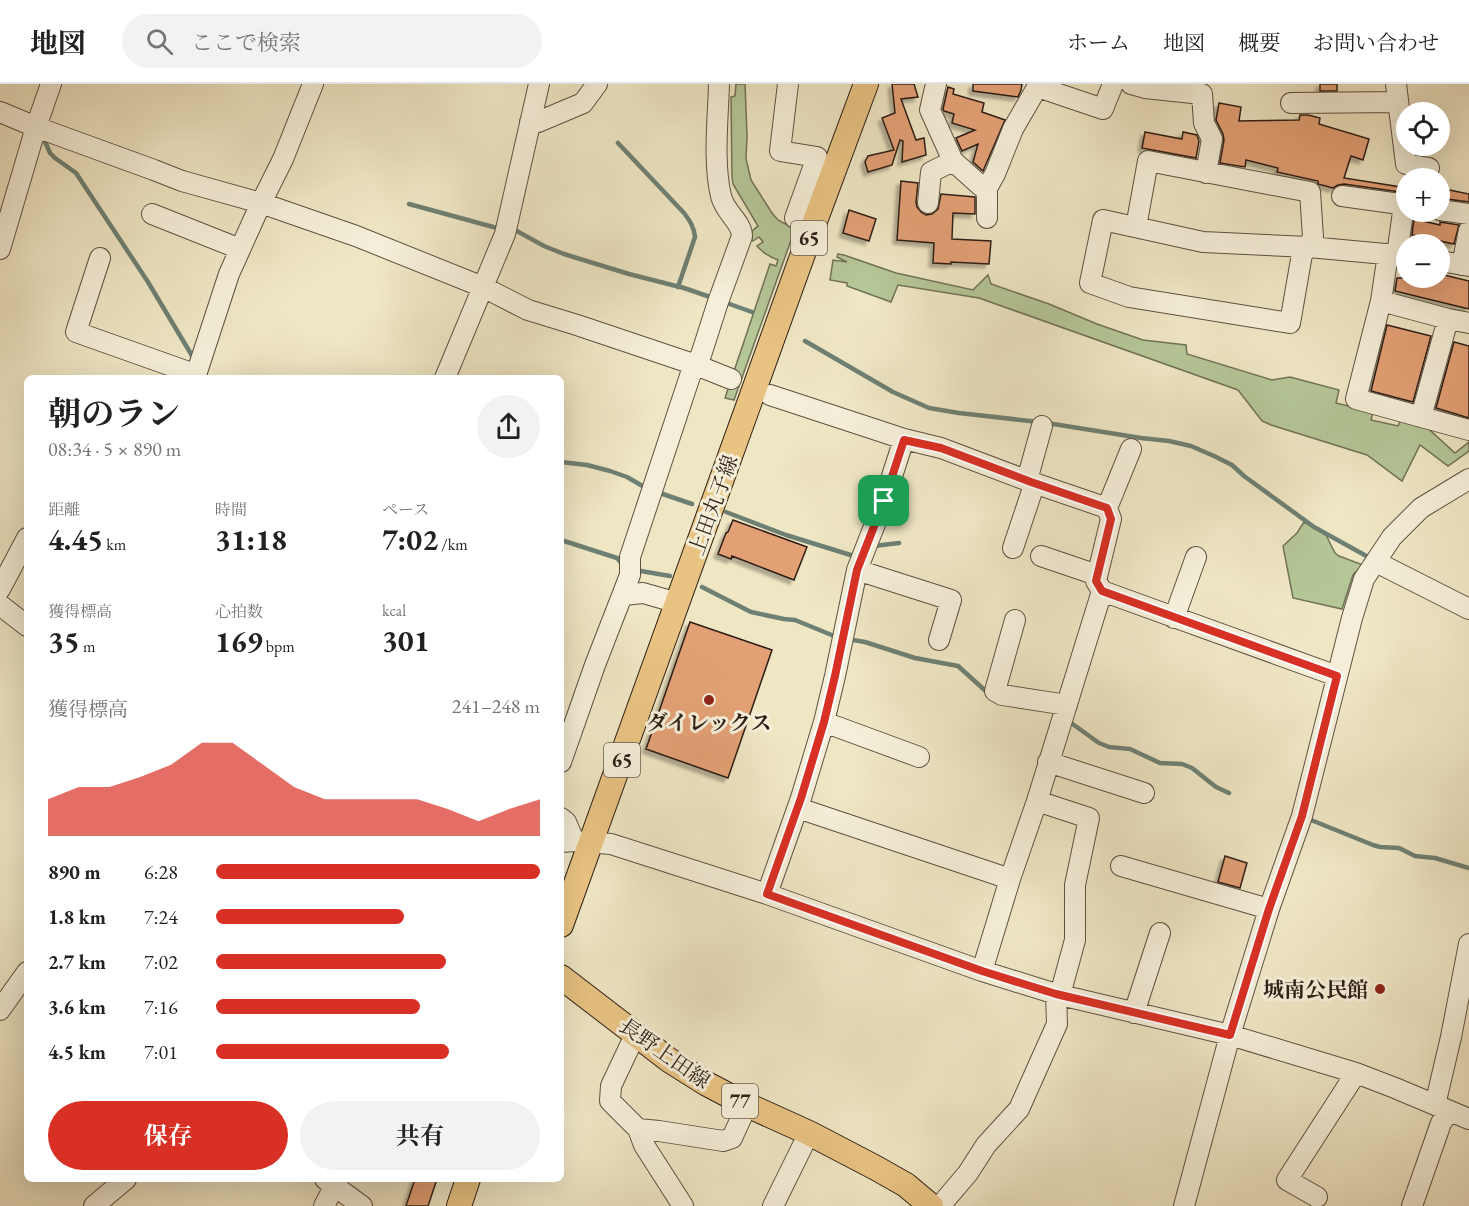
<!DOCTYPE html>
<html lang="ja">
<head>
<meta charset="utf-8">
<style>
  body { margin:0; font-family:"EB Garamond","Noto Serif JP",serif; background:#f2f2f2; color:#222; height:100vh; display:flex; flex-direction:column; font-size:22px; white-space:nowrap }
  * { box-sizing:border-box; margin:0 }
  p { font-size:20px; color:#767676 }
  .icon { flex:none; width:33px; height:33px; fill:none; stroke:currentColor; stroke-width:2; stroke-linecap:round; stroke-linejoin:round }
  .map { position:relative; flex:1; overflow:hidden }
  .details { position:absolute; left:24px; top:291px; width:540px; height:807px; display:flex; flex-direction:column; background:#fff; border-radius:9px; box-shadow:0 6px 24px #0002 }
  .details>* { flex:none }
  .buttons { position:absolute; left:1396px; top:18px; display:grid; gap:12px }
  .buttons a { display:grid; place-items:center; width:54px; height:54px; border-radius:50%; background:#fff; box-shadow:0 6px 24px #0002; font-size:30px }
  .pin { position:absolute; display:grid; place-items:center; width:51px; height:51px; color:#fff; margin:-26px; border-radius:12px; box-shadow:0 3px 9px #0006 }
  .round { display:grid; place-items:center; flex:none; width:63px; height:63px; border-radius:32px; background:#f2f2f2 }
  .head { display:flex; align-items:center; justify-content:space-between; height:102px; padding:0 24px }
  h1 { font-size:33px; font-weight:700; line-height:45px }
  .figures { display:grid; grid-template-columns:repeat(3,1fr); gap:9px; height:102px; padding:6px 24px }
  .figures div { display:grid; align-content:center }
  .figures b { font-size:30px; font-weight:700 }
  .figures small { font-size:16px; font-weight:400 }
  .figures p { font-size:16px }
  .chart { height:168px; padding:12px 24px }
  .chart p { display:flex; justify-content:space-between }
  .chart svg { width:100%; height:108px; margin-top:6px; fill:#d93025; opacity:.7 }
  .cta { display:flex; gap:12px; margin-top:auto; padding:12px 24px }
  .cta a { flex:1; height:69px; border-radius:36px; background:#d93025; color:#fff; font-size:24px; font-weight:700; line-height:69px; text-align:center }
  .cta a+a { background:#f2f2f2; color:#222 }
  ul { padding:0 24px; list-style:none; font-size:20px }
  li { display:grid; grid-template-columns:96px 72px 1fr; align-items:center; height:45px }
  li i { height:15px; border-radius:8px; background:#d93025 }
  header { display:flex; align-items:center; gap:36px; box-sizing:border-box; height:84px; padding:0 30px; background:#fff; border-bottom:2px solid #e0e0e0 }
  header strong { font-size:28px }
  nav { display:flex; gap:33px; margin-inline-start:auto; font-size:21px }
  .search { width:420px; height:54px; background:#f2f2f2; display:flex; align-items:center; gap:15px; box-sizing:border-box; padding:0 21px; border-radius:33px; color:#767676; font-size:22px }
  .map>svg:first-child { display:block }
  .green { fill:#b5c697; stroke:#717257; stroke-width:1.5 }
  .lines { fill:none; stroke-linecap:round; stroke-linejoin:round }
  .stream { stroke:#6e8073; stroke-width:4.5 }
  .building { fill:#e3a074; stroke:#2d1f17; stroke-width:1.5; filter:url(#shadow) }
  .minor-casing { stroke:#5e5142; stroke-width:22 }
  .major-casing { stroke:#2d1f17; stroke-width:26 }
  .minor { stroke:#f5efd9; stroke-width:20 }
  .major { stroke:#e8c382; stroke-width:24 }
  .route-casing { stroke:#fff; stroke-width:12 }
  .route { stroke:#d93025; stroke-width:8 }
  .poi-dot { fill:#8f2418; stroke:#f5efd9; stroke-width:2 }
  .labels { text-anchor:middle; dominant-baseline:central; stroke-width:6; stroke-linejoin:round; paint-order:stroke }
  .shield { fill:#f5efd9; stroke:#695d51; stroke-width:1.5 }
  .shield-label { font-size:20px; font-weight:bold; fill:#2d1f17 }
  .street-label { font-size:21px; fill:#2d1f17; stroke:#f5efd9 }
  .poi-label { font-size:21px; font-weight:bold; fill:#2d1f17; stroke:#f5efd9 }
</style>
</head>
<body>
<header>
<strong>地図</strong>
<div class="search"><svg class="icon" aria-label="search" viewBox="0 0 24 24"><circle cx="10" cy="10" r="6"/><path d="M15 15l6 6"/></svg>ここで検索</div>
<nav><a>ホーム</a><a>地図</a><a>概要</a><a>お問い合わせ</a></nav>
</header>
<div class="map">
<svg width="1469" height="1122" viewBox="0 0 1469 1122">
  <defs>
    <filter id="shadow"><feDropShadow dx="-4" dy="4" stdDeviation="1.5" flood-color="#0004"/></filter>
  </defs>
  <rect width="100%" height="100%" fill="#efe6c4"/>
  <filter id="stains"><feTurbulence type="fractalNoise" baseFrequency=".00333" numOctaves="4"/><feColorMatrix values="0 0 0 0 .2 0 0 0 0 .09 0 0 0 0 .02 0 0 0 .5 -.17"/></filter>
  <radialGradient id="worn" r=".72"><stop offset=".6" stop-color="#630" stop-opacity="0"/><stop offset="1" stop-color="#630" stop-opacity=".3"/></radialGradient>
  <path class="green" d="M736,0h9l2,52 -1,23 5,21 21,33 6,7 17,9 -61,171 -9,-2 45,-134 6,2 2,-6c-8,-3 -15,-7 -21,-14l6,-4 -4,-5 -6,4 -2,-4 1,-6 6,-5 -25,-42 -1,-8 -1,-79 4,-1z
    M838,170l6,1 52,18 77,17 15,-15 3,9 58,20 48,20 46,16 43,5 1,9 85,26 18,-3 49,13 -3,13 37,9 -2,8 27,6 4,-9 19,5 34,31 14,-11v9l-21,15 -28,-21 -18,36 -35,-26 -96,-30 -9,-4 -24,-31 -259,-92 -81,-13 -7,17 -44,-16v-3l-17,-3 3,-20 14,2 -10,-5z
    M1304,438l22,13 9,18 4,3 24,9 -10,10 -11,34 -49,-11 -10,-52 14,-13z"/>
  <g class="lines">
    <path class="stream" d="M43,53l7,16 5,5 21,15 72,109 46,77
      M618,59l66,70c6,8 10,14 11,24l-17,50
      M409,120l88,24
      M515,146l29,16 20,8 65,20 55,14 29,10
      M724,218l28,10
      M805,257l88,51 36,16 30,5 80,9
      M1047,339l94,15 28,3 22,5 23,10 18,9 12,11 70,51 56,31
      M561,378l26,3 23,6 17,6 19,11
      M657,408l35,12
      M726,428l60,23 71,22
      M561,456l56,18 7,8
      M874,462l25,-3
      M635,486l35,6
      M702,503l49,25 33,7 11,1 44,18
      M847,555l18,3 50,16 43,8 31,28
      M1067,636l32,23 10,4 21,2 30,14 22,1 10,4 24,19 13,6
      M1311,736l62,25 7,2 19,1 16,8 20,2 34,10"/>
  </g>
  <path class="building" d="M892,0h22l4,13 -17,2 15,41 8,-2 2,17 -24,7 1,-21 -3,-1 -8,25 -24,7 -3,-10 3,-6 26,-6 -12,-32 13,-5z
    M973,0h49l-1,6 -3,7 -45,-6z
    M1320,0h17v7h-17z
    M948,3l6,2 -1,5 31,9 -2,9 23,8 -22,51 -10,-9 5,-18 -16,7 -6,-13 19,-8 -23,-7 2,-9 -10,-3 -1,-2z
    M1219,19l22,4 -2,14 60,-1 1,-5h8l12,3 -1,6 50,15 -6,21 -12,-4 -7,22 63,10v5l-63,-9 -6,1 -5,3 -15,-4v-3l-41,-9 1,-4 -32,-8 -1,7 -25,-4 4,-23 -1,-6 -7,-14z
    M1145,48l37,7 1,-7 14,3 2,6 -3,17 -54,-10z
    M901,97l17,2 -2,19 1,5 4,5 5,3 6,-1 6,-5 3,-15 34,3v17l-22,-1 -1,25v1l39,2 -2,23 -38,-2v2l-18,-1 1,-20 -37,-3z
    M1440,104l29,6v8l-29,-4z
    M849,126l27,9 -7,22 -26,-8z
    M1414,135l26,6v-3l19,3 -5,19 -42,-9z
    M1440,190l29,7v28l-74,-18 2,-13h43z
    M1387,241l44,11 -18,66 -42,-11z
    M1454,258l15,4v72l-33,-10z
    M733,436l74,27 -13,33 -62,-24 -1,3 -13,-5 8,-21 2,-1z
    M690,538l82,28 -44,128 -82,-29z
    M1225,772l22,7 -7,25 -22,-6z
    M415,1095h22l-9,27h-22z"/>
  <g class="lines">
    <g class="minor-casing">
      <path id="minor" d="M788,0l-8,67 37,6 -22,61
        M936,0l-6,26 23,51 29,26 5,1
        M1131,0l14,4 57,6 2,29 8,16 -6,34
        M1396,0l10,80 23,4
        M1038,3l65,22 10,-25
        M1291,19l107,-1
        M0,28l36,15 118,43 28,11 79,22 95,33 127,51 45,23 49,15 119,40 35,14
        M530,38h8l45,-19 14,-19
        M1342,112l65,9
        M928,119l3,-31 22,-11
        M1440,126l29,4
        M152,130l88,35
        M987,134v-30l8,-14 18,-45 26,-45
        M1136,143l12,-66 162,31 3,45 -4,10 -7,7 -12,69 -161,-26 -39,-14 13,-63 100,22 106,5 98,9
        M0,165l36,-122 15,-43
        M1388,170l-7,47 -25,98 113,31
        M1397,171l7,-50
        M100,174l-24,74 121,43
        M1440,177l29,5
        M1462,181l7,-35
        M1381,217l67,18 21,4
        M195,294l34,-104 32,-71 22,-44 30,-75
        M445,294l60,-144 34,-150
        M770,311l134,44 37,9 90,34 76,26 4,11 -15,62 6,10 235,85
        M1421,333l27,-98
        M1107,424l24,-59
        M1013,464l20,-60 -4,-15 13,-47
        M1041,472l56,19
        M1376,478l93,47
        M857,486l94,30 -12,40
        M0,505l27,-51
        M623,511l20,-2 35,10
        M0,521l27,21
        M1174,534l22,-61
        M1015,536l-20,71 7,4 65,10
        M824,638l95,35
        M561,678l34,-97 35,-90v-18l60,-181 11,-21 17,-53 24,-66c0,-14 -17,-23 -21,-40 -8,-34 -3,-77 -2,-112
        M1048,678l96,31
        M1037,717l52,17 -14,67v55l-15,55
        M798,724l212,71
        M561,734l5,4 8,19
        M561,758l13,-1 37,3 156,50 215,77 74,23 174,41 126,38 39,15 74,31
        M1121,782l148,43
        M767,810l34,-96 23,-76 11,-46 22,-106 27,-69 20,-62
        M982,887l28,-92 27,-78 65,-210
        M0,926l27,-38
        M1134,929l26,-80
        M635,951l-24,51 -1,15 28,28 6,16 39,61
        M1435,1021l16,-68 18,-93
        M638,1045l21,2 64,10 9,-3 15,-33
        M325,1095l37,27
        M1317,1113l-30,-17 69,-107
        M94,1122l32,-27
        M324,1122l14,-27
        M773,1122l36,-73
        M940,1122l28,-33 18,-28 33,-36 38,-85 -1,-30
        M1184,1122l46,-171 39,-126 33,-93 50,-198 12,-39 28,-42 29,-29 48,-29
        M1412,1122l29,-83 8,-12"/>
    </g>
    <g class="major-casing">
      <path id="major" d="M561,841l247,-685 58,-156
        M561,893l108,83 38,24 40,21 62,28 67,35 30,17 25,21
        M459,1122l9,-27"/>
    </g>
    <use href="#minor" class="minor"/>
    <use href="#major" class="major"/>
  </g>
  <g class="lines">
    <g class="route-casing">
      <path id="route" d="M904,356l37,8 90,34 76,26 4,11 -15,62 6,10 235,85 -35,140 -33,93 -39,126 -174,-41 -74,-23 -215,-77 34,-96 23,-76 11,-46 22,-106 27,-69z"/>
    </g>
    <use href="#route" class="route"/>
  </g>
  <g class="poi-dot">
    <circle cx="709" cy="616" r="6"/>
    <circle cx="1380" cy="905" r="6"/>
  </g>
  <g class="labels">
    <g class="shield">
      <rect x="791" y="137" width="36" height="34" rx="4.5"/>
      <rect x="604" y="659" width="36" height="34" rx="4.5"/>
      <rect x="722" y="1000" width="36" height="34" rx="4.5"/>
    </g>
    <g class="shield-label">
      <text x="809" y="154">65</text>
      <text x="622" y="676">65</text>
      <text x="740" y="1017">77</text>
    </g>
    <g class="street-label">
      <text transform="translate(713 421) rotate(-70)">上田丸子線</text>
      <text transform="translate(665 969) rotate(35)">長野上田線</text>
    </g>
    <g class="poi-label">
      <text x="709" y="638">ダイレックス</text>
      <text x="1368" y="905" text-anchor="end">城南公民館</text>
    </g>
  </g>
  <rect width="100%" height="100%" filter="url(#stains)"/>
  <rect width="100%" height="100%" fill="url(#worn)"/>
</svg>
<div class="buttons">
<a><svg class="icon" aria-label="locate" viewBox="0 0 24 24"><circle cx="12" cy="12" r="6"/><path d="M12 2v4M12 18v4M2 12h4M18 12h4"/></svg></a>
<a>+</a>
<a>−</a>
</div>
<div class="pin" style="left:884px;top:417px;background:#1e9e55"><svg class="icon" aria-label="arrive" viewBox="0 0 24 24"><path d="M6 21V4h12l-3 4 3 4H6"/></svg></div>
<section class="details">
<div class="head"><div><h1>朝のラン</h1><p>08:34 · 5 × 890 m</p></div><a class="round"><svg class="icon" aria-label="share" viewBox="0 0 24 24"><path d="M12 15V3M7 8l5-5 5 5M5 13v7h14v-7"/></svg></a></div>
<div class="figures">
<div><p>距離</p><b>4.45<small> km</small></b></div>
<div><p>時間</p><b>31:18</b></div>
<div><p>ペース</p><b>7:02<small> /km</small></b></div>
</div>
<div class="figures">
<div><p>獲得標高</p><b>35<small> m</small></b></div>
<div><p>心拍数</p><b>169<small> bpm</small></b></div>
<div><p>kcal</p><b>301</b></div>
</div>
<div class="chart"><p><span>獲得標高</span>241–248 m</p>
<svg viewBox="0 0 160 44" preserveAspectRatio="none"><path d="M0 44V29L10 24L20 24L30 20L40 15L50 6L60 6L70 15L80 24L90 29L100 29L110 29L120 29L130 33L140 38L150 33L160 29V44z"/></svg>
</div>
<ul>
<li><b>890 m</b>6:28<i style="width:100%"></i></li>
<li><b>1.8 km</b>7:24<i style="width:58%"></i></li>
<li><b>2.7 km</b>7:02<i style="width:71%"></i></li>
<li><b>3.6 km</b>7:16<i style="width:63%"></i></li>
<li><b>4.5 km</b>7:01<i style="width:72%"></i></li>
</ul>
<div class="cta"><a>保存</a><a>共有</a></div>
</section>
</div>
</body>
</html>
